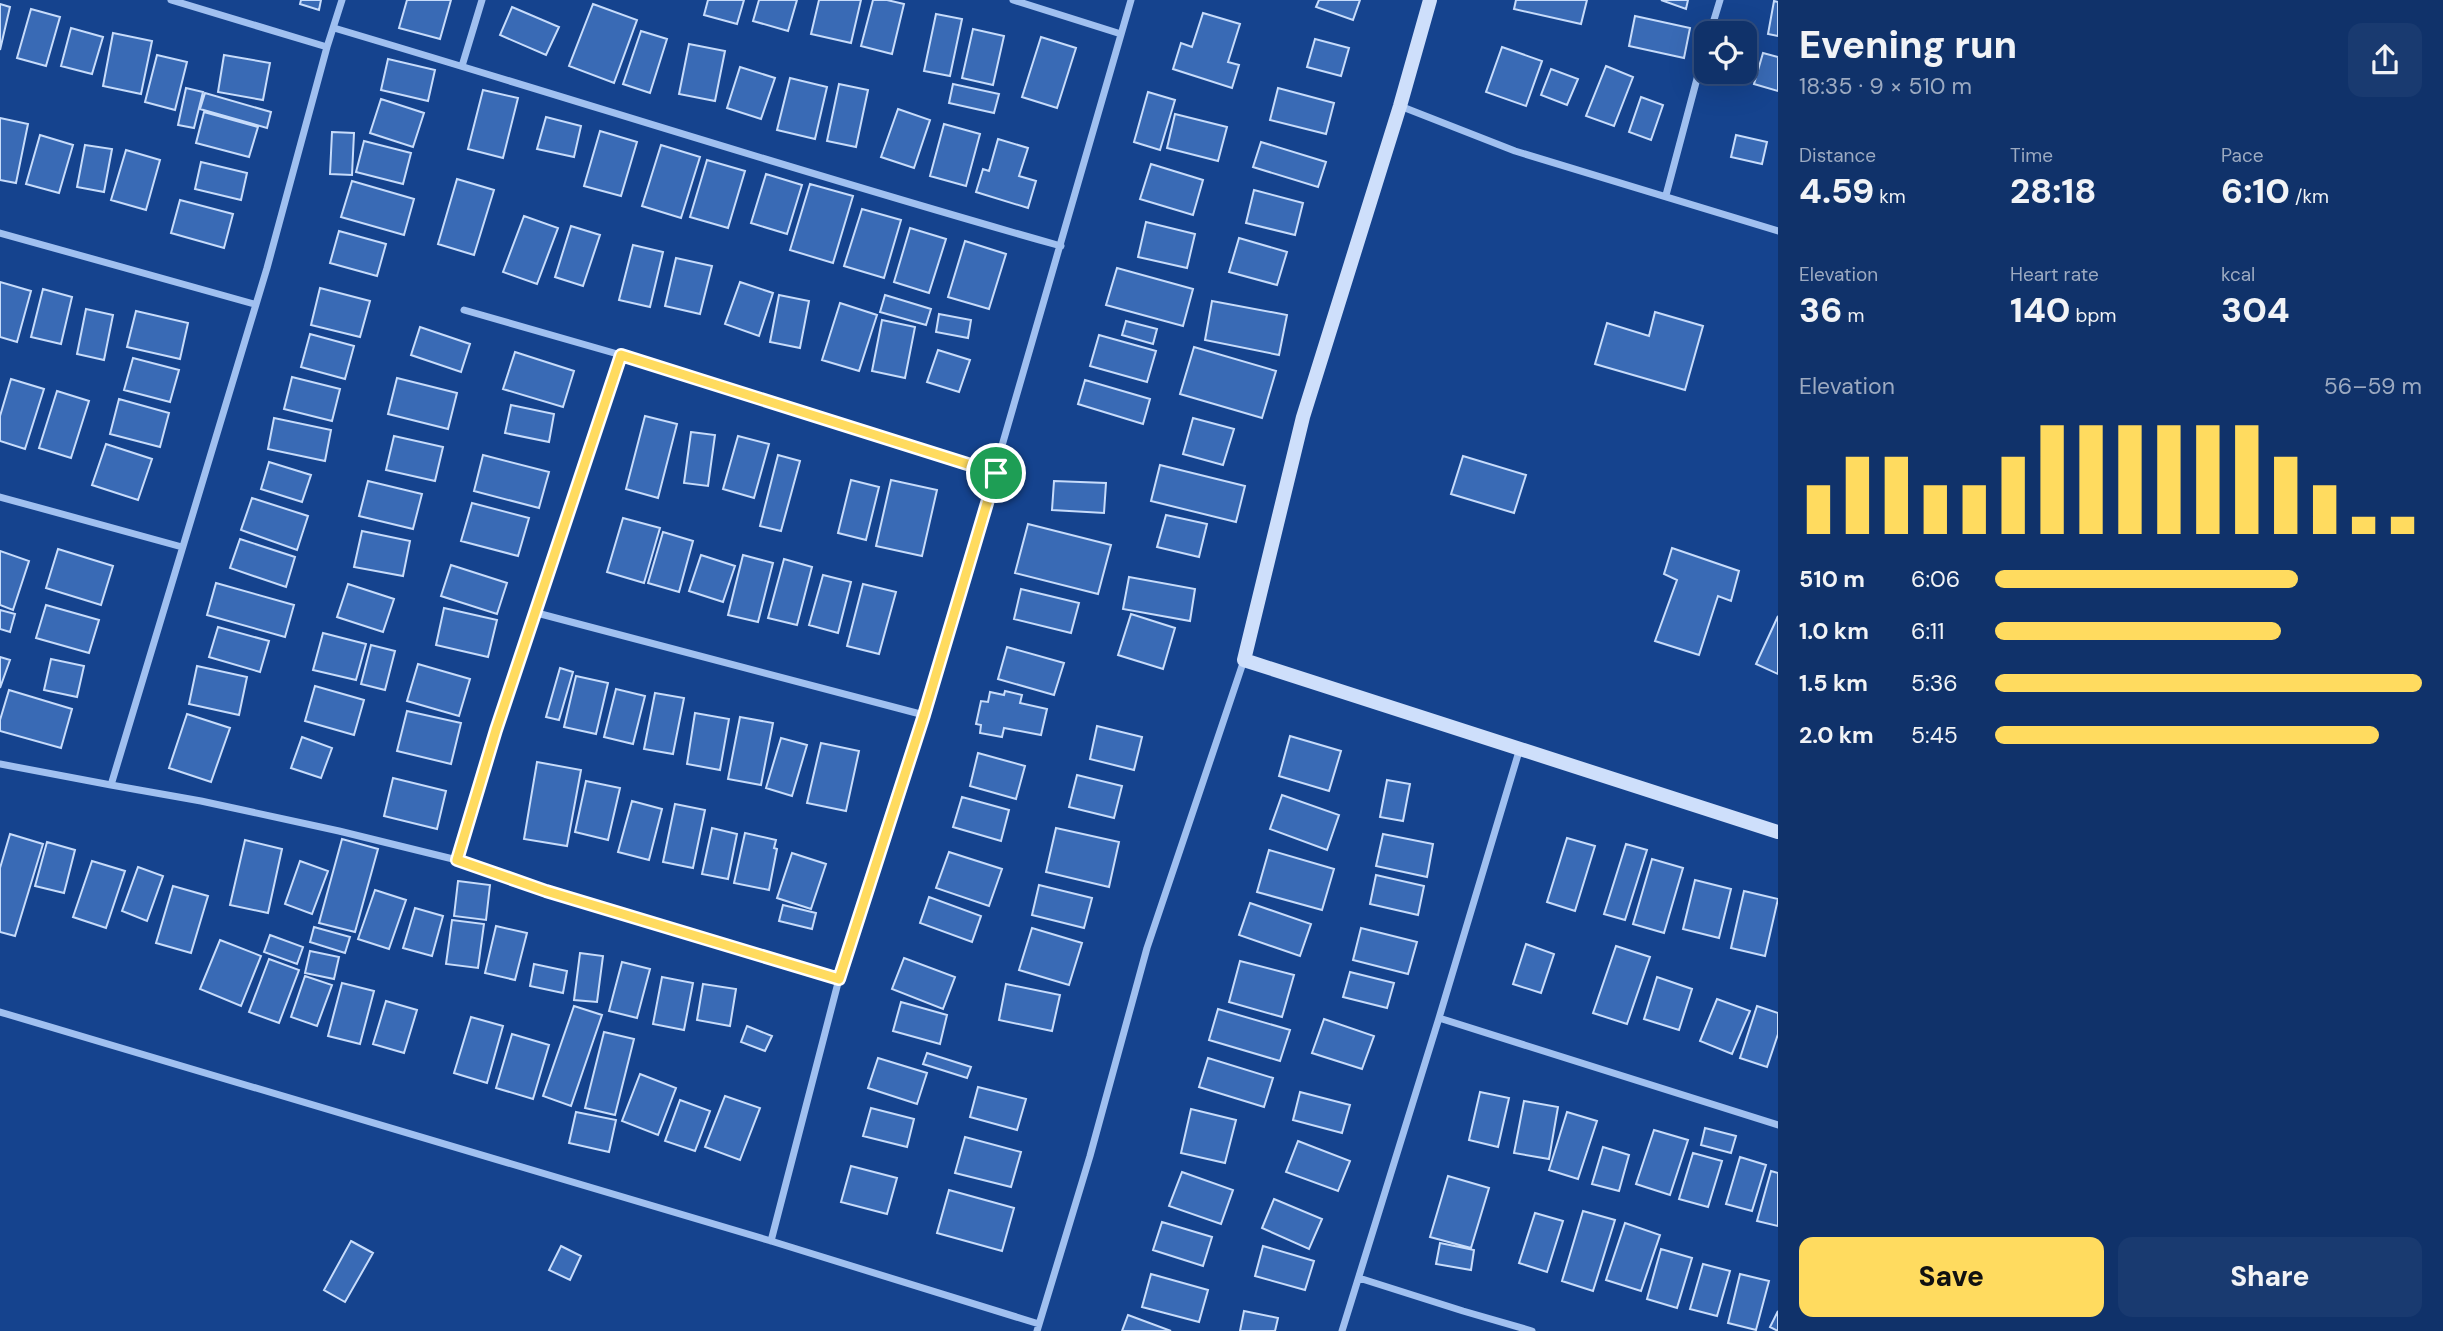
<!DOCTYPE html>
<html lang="en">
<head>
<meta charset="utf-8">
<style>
  body { margin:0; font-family:"DM Sans",sans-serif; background:#193a70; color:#f1f3f6; height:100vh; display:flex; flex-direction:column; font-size:26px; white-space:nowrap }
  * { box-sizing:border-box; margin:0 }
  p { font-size:23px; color:#9caac1 }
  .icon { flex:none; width:38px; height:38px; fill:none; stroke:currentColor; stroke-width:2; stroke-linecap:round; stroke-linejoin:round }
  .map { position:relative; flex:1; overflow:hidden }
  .side { display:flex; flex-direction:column; background:#10326a; width:665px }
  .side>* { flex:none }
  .controls { position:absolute; left:1694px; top:21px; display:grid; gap:14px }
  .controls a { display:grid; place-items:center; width:63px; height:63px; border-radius:14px; background:#10326a; box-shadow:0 7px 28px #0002,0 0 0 2px #304d7e; font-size:35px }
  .pin { position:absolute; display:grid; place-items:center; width:60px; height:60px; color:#fff; margin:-30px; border:4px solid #fff; border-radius:50%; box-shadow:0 2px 7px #0007 }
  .round { display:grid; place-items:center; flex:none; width:74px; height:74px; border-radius:14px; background:#193a70 }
  .headline { display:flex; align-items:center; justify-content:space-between; height:119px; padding:0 21px }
  h1 { font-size:38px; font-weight:800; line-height:52px }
  .metrics { display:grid; grid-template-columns:repeat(3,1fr); gap:10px; height:119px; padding:7px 21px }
  .metrics div { display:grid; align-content:center }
  .metrics b { font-size:35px; font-weight:800 }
  .metrics small { font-size:19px; font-weight:400 }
  .metrics p { font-size:19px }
  .chart { height:196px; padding:14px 21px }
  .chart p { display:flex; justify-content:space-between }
  .chart svg { width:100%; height:126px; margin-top:7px; stroke:#ffdb5f; stroke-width:6 }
  .button { display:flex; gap:14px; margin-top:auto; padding:14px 21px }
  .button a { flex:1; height:80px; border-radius:14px; background:#ffdb5f; color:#111; font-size:28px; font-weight:800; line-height:80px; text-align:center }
  .button a+a { background:#193a70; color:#f1f3f6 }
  ul { padding:0 21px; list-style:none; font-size:23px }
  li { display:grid; grid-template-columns:112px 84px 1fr; align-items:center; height:52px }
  li i { height:18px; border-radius:9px; background:#ffdb5f }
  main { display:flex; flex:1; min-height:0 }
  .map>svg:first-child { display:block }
  .building { fill:#396ab5; stroke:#c7dcfb; stroke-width:2 }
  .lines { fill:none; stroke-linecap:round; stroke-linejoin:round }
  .street { stroke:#a0c0f0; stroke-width:7 }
  .secondary { stroke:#cedffb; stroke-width:14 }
  .route-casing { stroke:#fff; stroke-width:14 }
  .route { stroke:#ffdb5f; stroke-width:9 }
</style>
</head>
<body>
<main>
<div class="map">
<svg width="1778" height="1331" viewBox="0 0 1778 1331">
  <rect width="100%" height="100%" fill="#15438e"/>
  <path class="building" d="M301,0h20l-2,10 -19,-6z
    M407,0h44l-11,39 -41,-11z
    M708,0h36l-7,24 -33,-9z
    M759,0h38l-9,31 -35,-10z
    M819,0h42l-10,43 -40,-9z
    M873,0h14l17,4 -12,50 -31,-8z
    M1319,0h41l-7,20 -37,-13z
    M1516,0h71l-6,24 -67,-15z
    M1661,0h27l-2,9z
    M1774,1l4,1v34l-10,-2z
    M0,4l10,3 -10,43z
    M593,4l44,16 -23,63 -45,-17z
    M512,7l47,20 -13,28 -46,-20z
    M31,9l29,8 -14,49 -29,-8z
    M1203,13l37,11 -12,38 11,3 -7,23 -59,-19 8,-26 11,4z
    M936,14l26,5 -12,57 -26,-5z
    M1635,16l55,12 -6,30 -55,-12z
    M71,28l32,9 -11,37 -31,-8z
    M973,29l31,7 -11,49 -31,-7z
    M641,31l26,8 -17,54 -27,-9z
    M113,33l39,8 -11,53 -38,-8z
    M1041,37l35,11 -19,60 -35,-11z
    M1315,39l34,9 -8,28 -34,-9z
    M689,44l36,7 -10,50 -36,-7z
    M1502,47l40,14 -16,45 -40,-14z
    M1763,53l15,4v34l-24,-7z
    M157,55l30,7 -12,48 -30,-8z
    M224,55l46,8 -7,37 -45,-8z
    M388,59l47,11 -7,31 -47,-11z
    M1606,66l27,11 -19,49 -28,-10z
    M740,67l35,11 -14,41 -34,-11z
    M1551,69l27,10 -11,26 -26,-10z
    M790,78l37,9 -12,52 -38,-9z
    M839,84l29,6 -12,57 -29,-6z
    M953,84l46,10 -5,19 -45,-10z
    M186,88l17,4 -9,36 -16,-3z
    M1278,88l56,15 -8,31 -56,-14z
    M483,90l35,8 -15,60 -35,-9z
    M1148,92l27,8 -15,50 -26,-8z
    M205,93l66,19 -4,16 -67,-19z
    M1641,97l22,8 -12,35 -22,-8z
    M381,99l43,14 -11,34 -43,-14z
    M898,109l32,11 -16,48 -33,-11z
    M204,112l54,15 -9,30 -53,-14z
    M1175,114l52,13 -9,34 -51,-13z
    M546,117l35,9 -7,31 -37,-8z
    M0,118l28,6 -12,59 -16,-3z
    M944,124l36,10 -14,52 -36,-10z
    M600,131l37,11 -16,54 -37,-10z
    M332,132l22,1 -2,42 -22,-1z
    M40,135l33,10 -14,48 -33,-9z
    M1736,135l31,7 -5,22 -31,-7z
    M998,139l30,9 -9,28 17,5 -8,27 -52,-16 7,-23 6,2z
    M364,141l47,12 -8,31 -47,-12z
    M1261,142l65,20 -8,25 -65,-20z
    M85,145l27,4 -8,43 -27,-5z
    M661,145l39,12 -19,61 -39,-12z
    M126,150l34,10 -14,50 -35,-10z
    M707,160l38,11 -17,57 -38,-11z
    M201,162l46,11 -6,27 -46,-11z
    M1151,164l52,16 -10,35 -53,-16z
    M766,174l36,11 -15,49 -36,-11z
    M457,179l37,11 -20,65 -36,-11z
    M352,181l62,18 -10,36 -63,-18z
    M810,184l43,12 -20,67 -43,-13z
    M1254,190l49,13 -8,32 -49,-12z
    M180,200l53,14 -9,34 -53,-15z
    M862,209l39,11 -17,58 -40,-12z
    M524,216l34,12 -21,56 -34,-12z
    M1146,222l49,12 -8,34 -49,-11z
    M571,226l29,9 -17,51 -28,-9z
    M910,228l36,11 -17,54 -35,-11z
    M339,231l47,13 -9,32 -47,-13z
    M1239,238l48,14 -10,33 -48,-13z
    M965,241l41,13 -17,55 -41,-12z
    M633,245l30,7 -13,55 -31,-7z
    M676,258l36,8 -12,48 -35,-8z
    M1117,268l76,21 -10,37 -77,-21z
    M0,282l31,9 -14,51 -17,-5z
    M740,282l33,11 -14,43 -34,-12z
    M320,288l50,13 -10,36 -49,-12z
    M43,289l29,8 -11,47 -30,-7z
    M779,295l30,6 -9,47 -30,-6z
    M885,295l46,14 -5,16 -46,-13z
    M1212,301l75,14 -8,40 -74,-15z
    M840,303l37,12 -18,56 -37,-11z
    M86,309l27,6 -9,45 -27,-6z
    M136,311l52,12 -8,36 -53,-12z
    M1655,312l48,14 -18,64 -90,-26 12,-41 42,13z
    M939,314l32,6 -3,18 -32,-6z
    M882,320l33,7 -10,51 -33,-7z
    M1126,321l31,8 -4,15 -31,-9z
    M420,327l50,17 -9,28 -50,-17z
    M310,334l44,12 -9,33 -44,-12z
    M1099,335l57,16 -9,31 -57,-16z
    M1194,347l82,24 -14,47 -82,-24z
    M938,350l32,10 -11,32 -32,-10z
    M515,352l59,19 -11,36 -60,-18z
    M133,358l46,12 -9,32 -46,-12z
    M292,377l48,12 -8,32 -48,-12z
    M397,378l60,15 -9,36 -60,-15z
    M11,379l33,10 -19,60 -25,-8v-25z
    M1085,380l65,19 -7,25 -65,-20z
    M57,391l32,10 -18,57 -32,-10z
    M119,399l50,14 -9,34 -50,-13z
    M511,405l43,9 -5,28 -44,-9z
    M645,416l32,8 -19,74 -32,-9z
    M274,418l57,12 -6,31 -57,-12z
    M1193,418l41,11 -11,36 -40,-11z
    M691,432l24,3 -7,51 -24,-3z
    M394,436l49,11 -8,34 -49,-11z
    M738,436l31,8 -15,54 -31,-9z
    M106,444l46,15 -14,41 -46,-15z
    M483,455l66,17 -10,36 -65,-17z
    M778,455l22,6 -19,70 -21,-5z
    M1463,456l63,19 -12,38 -63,-19z
    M269,462l42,13 -9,27 -41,-13z
    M1160,465l85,21 -9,36 -85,-21z
    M851,480l28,7 -13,53 -28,-7z
    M891,480l46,10 -15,66 -46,-10z
    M368,481l54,13 -9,35 -54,-13z
    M1054,481l52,2 -2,30 -52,-3z
    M252,498l56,18 -11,34 -56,-20z
    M472,503l57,15 -11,38 -57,-15z
    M1166,515l41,9 -8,33 -42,-10z
    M623,518l37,10 -16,55 -37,-11z
    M1028,524l83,21 -13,49 -83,-21z
    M362,531l48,10 -7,35 -49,-9z
    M663,532l30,9 -14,51 -31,-9z
    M240,539l55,18 -9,30 -56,-19z
    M1672,548l67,23 -8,30 -13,-5 -19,59 -44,-14 22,-61 -13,-6z
    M58,549l55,17 -12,39 -55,-17z
    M0,551l29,10 -16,49 -13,-5z
    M701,555l34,11 -12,36 -34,-11z
    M743,555l30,8 -15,59 -30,-7z
    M784,559l28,8 -15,58 -29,-7z
    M451,565l56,18 -10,31 -56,-18z
    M823,575l28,7 -13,51 -29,-8z
    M1129,577l66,12 -5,32 -67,-12z
    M216,583l78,22 -9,32 -78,-22z
    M348,584l46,15 -11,33 -46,-15z
    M863,584l33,8 -17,62 -32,-8z
    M1021,589l58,14 -8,30 -57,-14z
    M46,605l53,15 -10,33 -53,-15z
    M444,608l53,12 -9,37 -52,-12z
    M0,610l15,4 -5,18 -10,-3z
    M1131,614l44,14 -12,41 -45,-14z
    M1778,616v58l-22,-10z
    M218,627l51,14 -9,31 -51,-15z
    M323,633l43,11 -10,36 -43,-10z
    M371,645l24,6 -10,39 -24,-6z
    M1007,647l57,16 -10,32 -56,-16z
    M0,657l10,3 -10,28z
    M51,659l33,7 -7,31 -33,-7z
    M418,664l52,15 -11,37 -52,-15z
    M197,666l50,11 -8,38 -50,-11z
    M560,668l13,4 -14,48 -13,-3z
    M576,676l32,7 -12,51 -32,-7z
    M315,686l49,14 -10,35 -49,-14z
    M616,689l29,7 -12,48 -29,-7z
    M9,690l63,19 -11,39 -61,-17v-11z
    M1005,691l17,4 -2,8 27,6 -6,26 -37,-7 -2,9 -22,-4 1,-8 -5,-1 5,-23 7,1 2,-10 14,3z
    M655,693l29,5 -11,56 -29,-5z
    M407,711l54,12 -10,41 -54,-13z
    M695,713l34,6 -9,51 -33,-6z
    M187,714l43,14 -19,54 -42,-14z
    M740,717l33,6 -12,62 -33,-6z
    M1097,726l45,11 -8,33 -44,-11z
    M1290,736l51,15 -12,40 -50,-15z
    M302,737l30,11 -11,30 -30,-10z
    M781,738l26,7 -15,51 -26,-8z
    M821,743l38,8 -13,60 -39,-8z
    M978,753l47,13 -9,33 -46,-13z
    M537,762l44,8 -14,76 -43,-7z
    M1077,775l45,11 -8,32 -45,-11z
    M393,778l53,13 -9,38 -53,-13z
    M1387,780l23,4 -7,37 -23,-4z
    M586,781l34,7 -12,52 -33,-8z
    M1282,795l57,20 -12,35 -57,-21z
    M962,797l47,13 -8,31 -48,-14z
    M632,801l30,8 -13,51 -31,-8z
    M675,804l30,6 -12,58 -30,-6z
    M712,828l25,6 -9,45 -26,-5z
    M1056,828l63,14 -10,45 -63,-15z
    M745,833l31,7 -2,8 3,1 -8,41 -35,-7z
    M10,834l33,10 -28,92 -15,-4v-64z
    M1383,834l50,10 -6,33 -51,-11z
    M1567,838l28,8 -20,65 -28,-9z
    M342,839l36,10 -23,83 -36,-9z
    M245,840l37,9 -14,64 -38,-8z
    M47,842l28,8 -11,43 -29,-7z
    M1626,844l21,6 -22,70 -21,-6z
    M1269,850l65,19 -12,41 -65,-18z
    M949,852l53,17 -13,37 -53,-18z
    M792,853l34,11 -15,45 -34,-11z
    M1652,859l31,9 -19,65 -31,-9z
    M92,861l33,10 -19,57 -33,-11z
    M300,861l28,10 -16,43 -27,-10z
    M138,867l25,9 -16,45 -25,-10z
    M1376,875l48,11 -6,29 -48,-11z
    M1695,880l36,9 -12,49 -36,-9z
    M458,881l32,4 -4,35 -32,-4z
    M1039,885l53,13 -8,30 -52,-13z
    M173,886l35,10 -17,57 -35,-10z
    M375,890l31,10 -17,49 -31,-10z
    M1744,891l34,8 -13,57 -34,-8z
    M929,897l52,19 -9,26 -52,-19z
    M1250,903l61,21 -11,32 -61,-21z
    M783,905l33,8 -4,16 -33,-8z
    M415,908l28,8 -11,40 -29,-8z
    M452,920l32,4 -6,44 -32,-4z
    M496,926l31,7 -12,47 -30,-7z
    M314,927l36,10 -5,16 -35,-11z
    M1032,928l50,15 -13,42 -50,-15z
    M1361,928l56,14 -9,32 -55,-14z
    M270,935l33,12 -6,17 -33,-12z
    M220,940l41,16 -20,50 -41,-17z
    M1526,944l28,10 -13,39 -28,-9z
    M1616,946l34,11 -23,67 -34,-11z
    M310,951l29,6 -5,22 -29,-6z
    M580,953l23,3 -6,46 -23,-2z
    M904,958l51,19 -12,32 -51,-20z
    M269,959l30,11 -20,53 -30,-11z
    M1240,961l54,14 -12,42 -53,-15z
    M622,962l28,7 -13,49 -28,-7z
    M534,964l33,7 -4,22 -33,-7z
    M1350,972l44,11 -7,25 -44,-11z
    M305,976l27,9 -15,41 -26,-9z
    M662,977l31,6 -9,47 -31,-6z
    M1657,977l35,12 -13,41 -35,-11z
    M342,983l32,8 -14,53 -32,-8z
    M703,984l33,5 -6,37 -33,-6z
    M1006,984l54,11 -8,36 -53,-11z
    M1717,999l33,12 -18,43 -32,-13z
    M386,1001l31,9 -13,43 -31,-9z
    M901,1002l46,13 -7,29 -47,-13z
    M574,1006l28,9 -31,91 -28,-10z
    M1757,1006l21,7v21l-11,33 -27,-9z
    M1218,1009l72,21 -10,31 -71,-21z
    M471,1017l32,9 -16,57 -33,-10z
    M1324,1019l50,17 -12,33 -50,-16z
    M747,1026l25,10 -7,15 -24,-9z
    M604,1032l30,7 -19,76 -30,-7z
    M512,1034l37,11 -16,54 -37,-11z
    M927,1053l44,14 -4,11 -44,-14z
    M878,1058l49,15 -10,31 -49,-16z
    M1208,1058l65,20 -9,29 -65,-20z
    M640,1074l36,14 -18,47 -36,-14z
    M978,1087l48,12 -9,31 -47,-13z
    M1300,1092l50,13 -8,28 -49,-13z
    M1480,1092l29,6 -11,49 -29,-7z
    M725,1096l35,12 -20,52 -35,-13z
    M680,1100l30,11 -15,40 -30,-10z
    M1524,1101l34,6 -9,52 -35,-6z
    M871,1108l43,11 -7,28 -44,-11z
    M1191,1109l45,11 -11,43 -44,-10z
    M576,1112l40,8 -7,32 -40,-9z
    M1567,1112l30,9 -19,58 -29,-9z
    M1705,1128l31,8 -5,17 -30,-8z
    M1654,1130l34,10 -18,55 -34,-11z
    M965,1137l56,15 -10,35 -56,-14z
    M1298,1141l52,20 -12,30 -52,-19z
    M1603,1147l26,8 -10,36 -27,-7z
    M1693,1153l29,8 -14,46 -29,-8z
    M1740,1157l26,8 -14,46 -26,-7z
    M851,1166l46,12 -10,36 -46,-12z
    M1771,1171l7,2v53l-21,-5z
    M1182,1172l51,18 -12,34 -52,-18z
    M1448,1176l41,12 -18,60 -41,-11z
    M949,1190l65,18 -12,43 -65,-18z
    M1274,1199l48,20 -13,30 -47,-21z
    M1583,1211l32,9 -22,71 -31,-10z
    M1535,1213l28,8 -16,51 -28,-9z
    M1162,1222l50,15 -9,29 -50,-16z
    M1625,1223l35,12 -19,56 -35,-11z
    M351,1241l22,12 -28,49 -21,-12z
    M1440,1243l34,7 -3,20 -35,-6z
    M561,1246l20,10 -11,24 -21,-10z
    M1263,1246l51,15 -9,29 -50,-14z
    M1661,1249l31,9 -15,50 -30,-9z
    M1703,1264l27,7 -13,45 -27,-7z
    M1151,1274l57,16 -9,32 -57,-15z
    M1740,1274l29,7 -13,49 -28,-7z
    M1244,1311l34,7 -3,13h-35z
    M1778,1311v20l-8,-4z
    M1128,1315l43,16h-49z"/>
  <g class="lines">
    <path class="street" d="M171,0l156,47
      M1013,0l108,34
      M334,28c243,72 484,150 727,218
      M1710,33l10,-33
      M462,66l20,-66
      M1400,106l115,45 263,80
      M1666,195l40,-150
      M0,233l254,71
      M621,355l375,118
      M0,497l182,50
      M537,613l387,102
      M0,764l111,21 156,-517 60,-221 15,-47
      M111,785l90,16 138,30 118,29 89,31 293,88
      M457,860l39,-130 125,-375 -157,-45
      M0,1012l771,229 268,83
      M1439,1018l339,107
      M771,1241l68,-262 85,-264 207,-715
      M1359,1278l104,33 69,20
      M1037,1331l53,-175 57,-208 97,-288
      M1342,1331l97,-313 81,-270"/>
    <path class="secondary" d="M1430,0l-30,106 -97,311 -59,243 534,172"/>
  </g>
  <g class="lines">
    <g class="route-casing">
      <path id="route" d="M621,355l375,118 -72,242 -85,264 -293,-88 -89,-31 39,-130z"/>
    </g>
    <use href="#route" class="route"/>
  </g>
</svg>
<div class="controls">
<a><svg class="icon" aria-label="locate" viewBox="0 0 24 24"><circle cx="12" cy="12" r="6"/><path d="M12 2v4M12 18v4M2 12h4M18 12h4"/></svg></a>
</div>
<div class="pin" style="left:996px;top:473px;background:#1e9e55"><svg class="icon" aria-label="arrive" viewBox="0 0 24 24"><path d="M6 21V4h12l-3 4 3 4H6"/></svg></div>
</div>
<section class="side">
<div class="headline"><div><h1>Evening run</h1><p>18:35 · 9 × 510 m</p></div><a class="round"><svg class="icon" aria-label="share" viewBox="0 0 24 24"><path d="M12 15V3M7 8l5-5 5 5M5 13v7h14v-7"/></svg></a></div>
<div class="metrics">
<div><p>Distance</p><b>4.59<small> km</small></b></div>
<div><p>Time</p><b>28:18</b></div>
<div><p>Pace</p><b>6:10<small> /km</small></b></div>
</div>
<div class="metrics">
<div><p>Elevation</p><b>36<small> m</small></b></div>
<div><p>Heart rate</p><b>140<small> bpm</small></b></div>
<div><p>kcal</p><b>304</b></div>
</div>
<div class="chart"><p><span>Elevation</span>56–59 m</p>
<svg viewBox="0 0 160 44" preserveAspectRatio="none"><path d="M5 44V27M15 44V17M25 44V17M35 44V27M45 44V27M55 44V17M65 44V6M75 44V6M85 44V6M95 44V6M105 44V6M115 44V6M125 44V17M135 44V27M145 44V38M155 44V38"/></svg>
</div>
<ul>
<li><b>510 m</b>6:06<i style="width:71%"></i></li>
<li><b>1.0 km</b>6:11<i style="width:67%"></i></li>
<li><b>1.5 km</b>5:36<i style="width:100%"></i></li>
<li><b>2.0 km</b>5:45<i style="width:90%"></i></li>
</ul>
<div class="button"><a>Save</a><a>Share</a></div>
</section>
</main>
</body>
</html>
